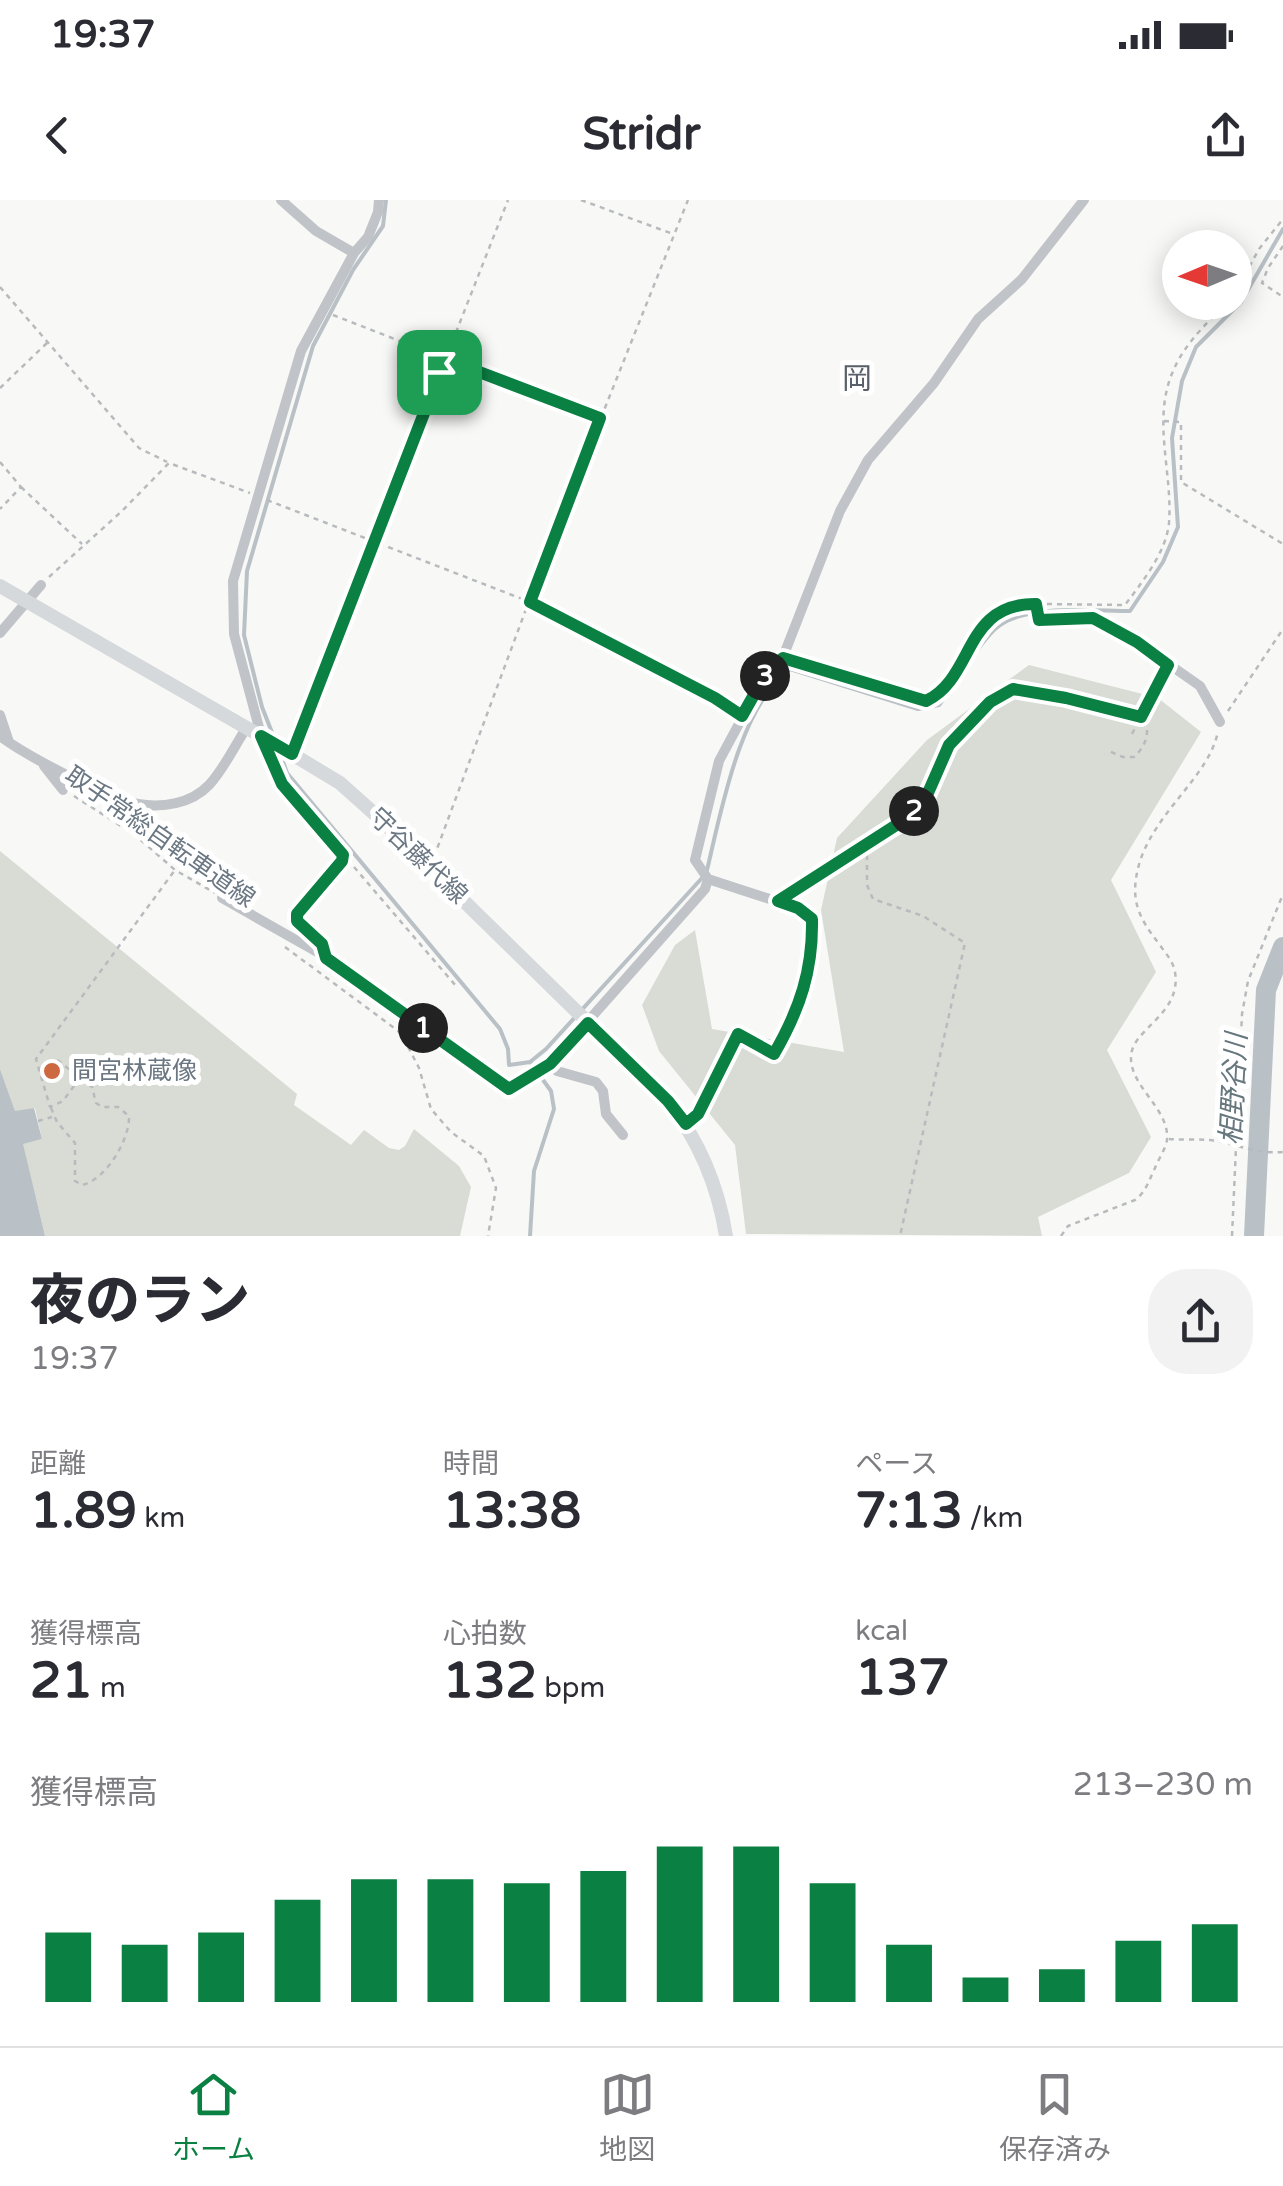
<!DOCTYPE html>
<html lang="ja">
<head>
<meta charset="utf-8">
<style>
  body { margin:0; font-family:"Varela Round","Noto Sans JP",sans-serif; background:#f2f2f3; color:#2b2b33; height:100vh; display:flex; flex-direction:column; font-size:38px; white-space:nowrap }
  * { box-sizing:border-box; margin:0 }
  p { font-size:32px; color:#7c7c81 }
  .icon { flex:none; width:55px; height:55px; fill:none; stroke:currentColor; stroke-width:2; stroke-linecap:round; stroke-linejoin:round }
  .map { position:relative; height:1036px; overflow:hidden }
  .drawer { display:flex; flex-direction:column; background:#fff; flex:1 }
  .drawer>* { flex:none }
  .needle { width:65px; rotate:268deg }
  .tools { position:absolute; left:1162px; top:30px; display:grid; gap:20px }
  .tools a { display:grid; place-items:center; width:90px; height:90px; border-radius:50%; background:#fff; box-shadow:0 5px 25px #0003; font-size:50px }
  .pin { position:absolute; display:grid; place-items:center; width:85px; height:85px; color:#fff; margin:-42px; border-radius:20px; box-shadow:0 5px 15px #0006 }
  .km { position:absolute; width:50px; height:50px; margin:-25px; border-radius:50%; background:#222; color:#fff; font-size:28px; line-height:50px; text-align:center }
  .round { display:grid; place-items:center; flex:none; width:105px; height:105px; border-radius:40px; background:#f2f2f3 }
  .headline { display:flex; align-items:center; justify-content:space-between; height:170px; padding:0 30px }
  h1 { font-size:55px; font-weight:800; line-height:75px }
  .metrics { display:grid; grid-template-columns:repeat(3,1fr); gap:15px; height:170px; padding:10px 30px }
  .metrics div { display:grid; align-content:center }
  .metrics b { font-size:50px; font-weight:800 }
  .metrics small { font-size:28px; font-weight:400 }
  .metrics p { font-size:28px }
  .chart { height:280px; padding:20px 30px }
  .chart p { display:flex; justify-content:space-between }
  .chart svg { width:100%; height:180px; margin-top:10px; stroke:#0b8043; stroke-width:6 }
  .status { display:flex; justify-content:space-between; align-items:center; height:70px; padding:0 50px; background:#fff; direction:ltr }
  .status svg { height:28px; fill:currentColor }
  header { display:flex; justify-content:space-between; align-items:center; height:130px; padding:0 30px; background:#fff; font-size:45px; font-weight:800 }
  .dock { display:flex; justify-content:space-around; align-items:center; height:140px; border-top:2px solid #e1e1e2; background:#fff; font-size:28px; color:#7c7c81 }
  .dock a { display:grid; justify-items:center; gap:5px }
  .dock .active { color:#0b8043 }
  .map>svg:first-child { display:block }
  .green { fill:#d8dcd5 }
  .water { fill:#b9c1c6 }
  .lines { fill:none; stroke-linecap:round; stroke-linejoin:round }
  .stream { stroke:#b9c1c6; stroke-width:4 }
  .river { stroke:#b9c1c6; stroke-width:20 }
  .path { stroke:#b8bbbe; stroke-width:2.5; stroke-dasharray:5 5; stroke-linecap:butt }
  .street { stroke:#c0c3c7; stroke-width:10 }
  .secondary { stroke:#d5d9dc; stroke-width:14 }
  .route-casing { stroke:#fff; stroke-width:20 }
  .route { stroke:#0b8043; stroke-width:12 }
  .poi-dot { fill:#cd6940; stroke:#fff; stroke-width:4 }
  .labels { text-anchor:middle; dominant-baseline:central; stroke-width:10; stroke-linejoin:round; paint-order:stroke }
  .street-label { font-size:25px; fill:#6b7783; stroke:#fff }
  .poi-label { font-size:25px; fill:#6b7783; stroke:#fff; text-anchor:start }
  .water-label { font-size:28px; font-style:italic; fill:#67777e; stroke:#fff }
  .quarter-label { font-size:30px; fill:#586069; stroke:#fff }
</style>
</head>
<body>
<div class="status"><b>19:37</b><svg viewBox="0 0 49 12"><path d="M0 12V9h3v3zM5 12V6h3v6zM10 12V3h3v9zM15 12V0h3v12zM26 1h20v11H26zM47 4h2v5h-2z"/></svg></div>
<header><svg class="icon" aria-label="back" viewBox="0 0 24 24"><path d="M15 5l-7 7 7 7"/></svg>Stridr<svg class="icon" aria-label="share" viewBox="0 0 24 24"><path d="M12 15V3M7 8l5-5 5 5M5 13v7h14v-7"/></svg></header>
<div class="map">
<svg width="1283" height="1036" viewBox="0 0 1283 1036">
  <rect width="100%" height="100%" fill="#f8f8f6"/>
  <path class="green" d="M1029,465l129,33 43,34 -90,148 45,92 -49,78 44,87 -22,36 -91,44 4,19 -296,-2 -11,-89 -76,-94 -17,-46 33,-60 20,-15 17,99 132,23 -23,-142 16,-72 90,-98z
    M0,651l297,243 -3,11 57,40 13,-15 25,18 10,2 6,-4 9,-17 45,37 12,21 -11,49h-415l-23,-92 20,-5 -7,-31 -20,4 -15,-43z"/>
  <path class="water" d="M0,869l15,42 19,-3 8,31 -19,5 22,92h-45z"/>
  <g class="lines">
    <path class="stream" d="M273,535l-11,-28 -18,-72 3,-64 66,-225 40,-76 30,-44 3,-26
      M280,553l7,20 213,256 8,20 1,16 21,-3 16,-13 156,-171
      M707,670c14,-58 33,-165 83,-201l128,40 21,-4c14,-18 44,-69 61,-80 30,-21 93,-14 130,-14l33,-49 15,-35 -6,-89 10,-57 14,-34 45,-45 42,-73
      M530,1036l4,-65 20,-62 -3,-18 -21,-29"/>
    <path class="river" d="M1254,1036l12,-246 17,-43"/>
    <path class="path" d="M581,0l92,34
      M1283,46l-15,22 -6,15 21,14
      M0,87l139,161 28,14
      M1235,93l24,-44 24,-30
      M333,115l265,103
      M0,188l48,-46
      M1164,221l17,1v60l102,62
      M0,262l21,25 -21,22
      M21,287l61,57
      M267,300l263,102 203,107
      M49,377l73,-66 47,-48 81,30
      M1047,404l78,1c17,-23 41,-52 44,-82 4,-51 -18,-105 5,-154 12,-27 33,-46 54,-67
      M1228,511l55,-82
      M1132,534l30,-59
      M295,542l213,-542
      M74,596l61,39 40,35 40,23
      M867,645v40l6,14 50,17 42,27 -65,293
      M434,657l111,-299 143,-358
      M354,667l102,119
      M788,695l113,-72 23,-20 25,-58 42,-43 22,-13 53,9 78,20c7,15 1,29 -10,39h-11l-14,-6
      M285,747l116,86 18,35 12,41 20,23 33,24 12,32 -8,48
      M80,878l-17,23 -13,6 -14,-48 139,-189
      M51,908l6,14 18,21v38l7,4c24,-5 48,-46 47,-69l-11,-9h-16l-6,-4 -4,-16 -36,-28
      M38,921l14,-4
      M1169,939c13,1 28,0 41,1 26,4 46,14 73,12
      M1061,1036l7,-10 67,-26c11,-8 14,-20 20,-32 3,-8 11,-20 12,-28 3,-31 -37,-53 -36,-83 0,-28 51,-42 44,-85 -2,-11 -9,-18 -15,-27 -23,-29 -31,-47 -20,-84 17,-51 70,-86 78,-130
      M1232,1036l10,-222 6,-33 35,-87"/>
    <path class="street" d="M281,0l35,31 38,22
      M0,433l41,-48
      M783,457l143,44c49,-23 37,-98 110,-97l3,15h54l44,23 63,44 20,36
      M0,515l9,27
      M0,536c25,19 108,63 138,68 24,4 53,0 71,-19 15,-16 26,-40 38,-58
      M44,566l19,24
      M222,698l104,59 183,132 41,-25 155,-175 3,-10 -13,-19 24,-99 45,-84 19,-20 57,-146 28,-51 66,-77 44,-64 44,-40 62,-79
      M326,757l-4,-12 -25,-24v-7l46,-53v-6l-61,-71 -21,-49 -27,-101 -1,-53 68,-230 53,-98 14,-16 10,-25 1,-12
      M550,864l7,7 39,11 7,9 3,23 17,21
      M686,924l13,-10 39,-80 37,20c25,-45 38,-84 37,-135l-15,-11 -89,-29"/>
    <path class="secondary" d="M0,386l292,168 48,29 38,34 290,284c32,41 50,84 58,135"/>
  </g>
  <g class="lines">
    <g class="route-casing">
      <path id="route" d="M445,159l155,59 -70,184 185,96 27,18 22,-39 19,-19 143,43c49,-23 37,-98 110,-97l3,16 54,-2 44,24 31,23 -27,52 -75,-19 -53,-9 -23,13 -41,43 -25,57 -23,20 -123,79 20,7 14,11c1,51 -12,90 -38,135l-36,-20 -40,80 -12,10 -18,-23 -80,-78 -38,41 -41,25 -183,-131 -4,-14 -25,-23v-7l45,-53 1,-6 -61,-71 -21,-48 31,18z"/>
    </g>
    <use href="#route" class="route"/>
  </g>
  <circle class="poi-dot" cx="52" cy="871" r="10"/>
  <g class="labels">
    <g class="street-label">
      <text transform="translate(160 637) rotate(35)">取手常総自転車道線</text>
      <text transform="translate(418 656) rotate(44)">守谷藤代線</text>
    </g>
    <g class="poi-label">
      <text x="72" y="871">間宮林蔵像</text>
    </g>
    <g class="water-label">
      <text transform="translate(1234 889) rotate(-87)">相野谷川</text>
    </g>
    <g class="quarter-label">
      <text x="857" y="179">岡</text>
    </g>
  </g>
</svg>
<div class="tools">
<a><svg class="needle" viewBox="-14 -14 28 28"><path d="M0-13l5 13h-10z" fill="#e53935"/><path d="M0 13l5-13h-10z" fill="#7c7c81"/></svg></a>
</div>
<div class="pin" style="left:439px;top:172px;background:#1e9e55"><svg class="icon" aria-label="arrive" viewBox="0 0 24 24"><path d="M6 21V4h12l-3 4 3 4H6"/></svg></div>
<b class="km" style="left:423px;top:828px">1</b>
<b class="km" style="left:914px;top:611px">2</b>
<b class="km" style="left:765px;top:476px">3</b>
</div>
<section class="drawer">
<div class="headline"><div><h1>夜のラン</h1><p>19:37</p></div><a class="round"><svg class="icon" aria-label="share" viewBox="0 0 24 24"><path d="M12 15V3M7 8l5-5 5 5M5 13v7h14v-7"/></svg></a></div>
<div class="metrics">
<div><p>距離</p><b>1.89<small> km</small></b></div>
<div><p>時間</p><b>13:38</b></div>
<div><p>ペース</p><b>7:13<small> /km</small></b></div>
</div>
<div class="metrics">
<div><p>獲得標高</p><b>21<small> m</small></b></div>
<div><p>心拍数</p><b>132<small> bpm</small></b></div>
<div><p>kcal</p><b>137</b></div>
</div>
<div class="chart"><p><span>獲得標高</span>213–230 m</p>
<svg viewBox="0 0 160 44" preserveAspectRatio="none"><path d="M5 44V27M15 44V30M25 44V27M35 44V19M45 44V14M55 44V14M65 44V15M75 44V12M85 44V6M95 44V6M105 44V15M115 44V30M125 44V38M135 44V36M145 44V29M155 44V25"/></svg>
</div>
</section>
<nav class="dock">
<a class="active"><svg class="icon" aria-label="home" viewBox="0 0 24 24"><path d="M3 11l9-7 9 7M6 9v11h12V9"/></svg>ホーム</a>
<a><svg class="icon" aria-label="map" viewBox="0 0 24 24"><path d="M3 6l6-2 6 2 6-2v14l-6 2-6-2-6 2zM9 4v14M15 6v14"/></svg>地図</a>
<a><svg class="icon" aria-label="saved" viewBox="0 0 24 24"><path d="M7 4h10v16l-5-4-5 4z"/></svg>保存済み</a>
</nav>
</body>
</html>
